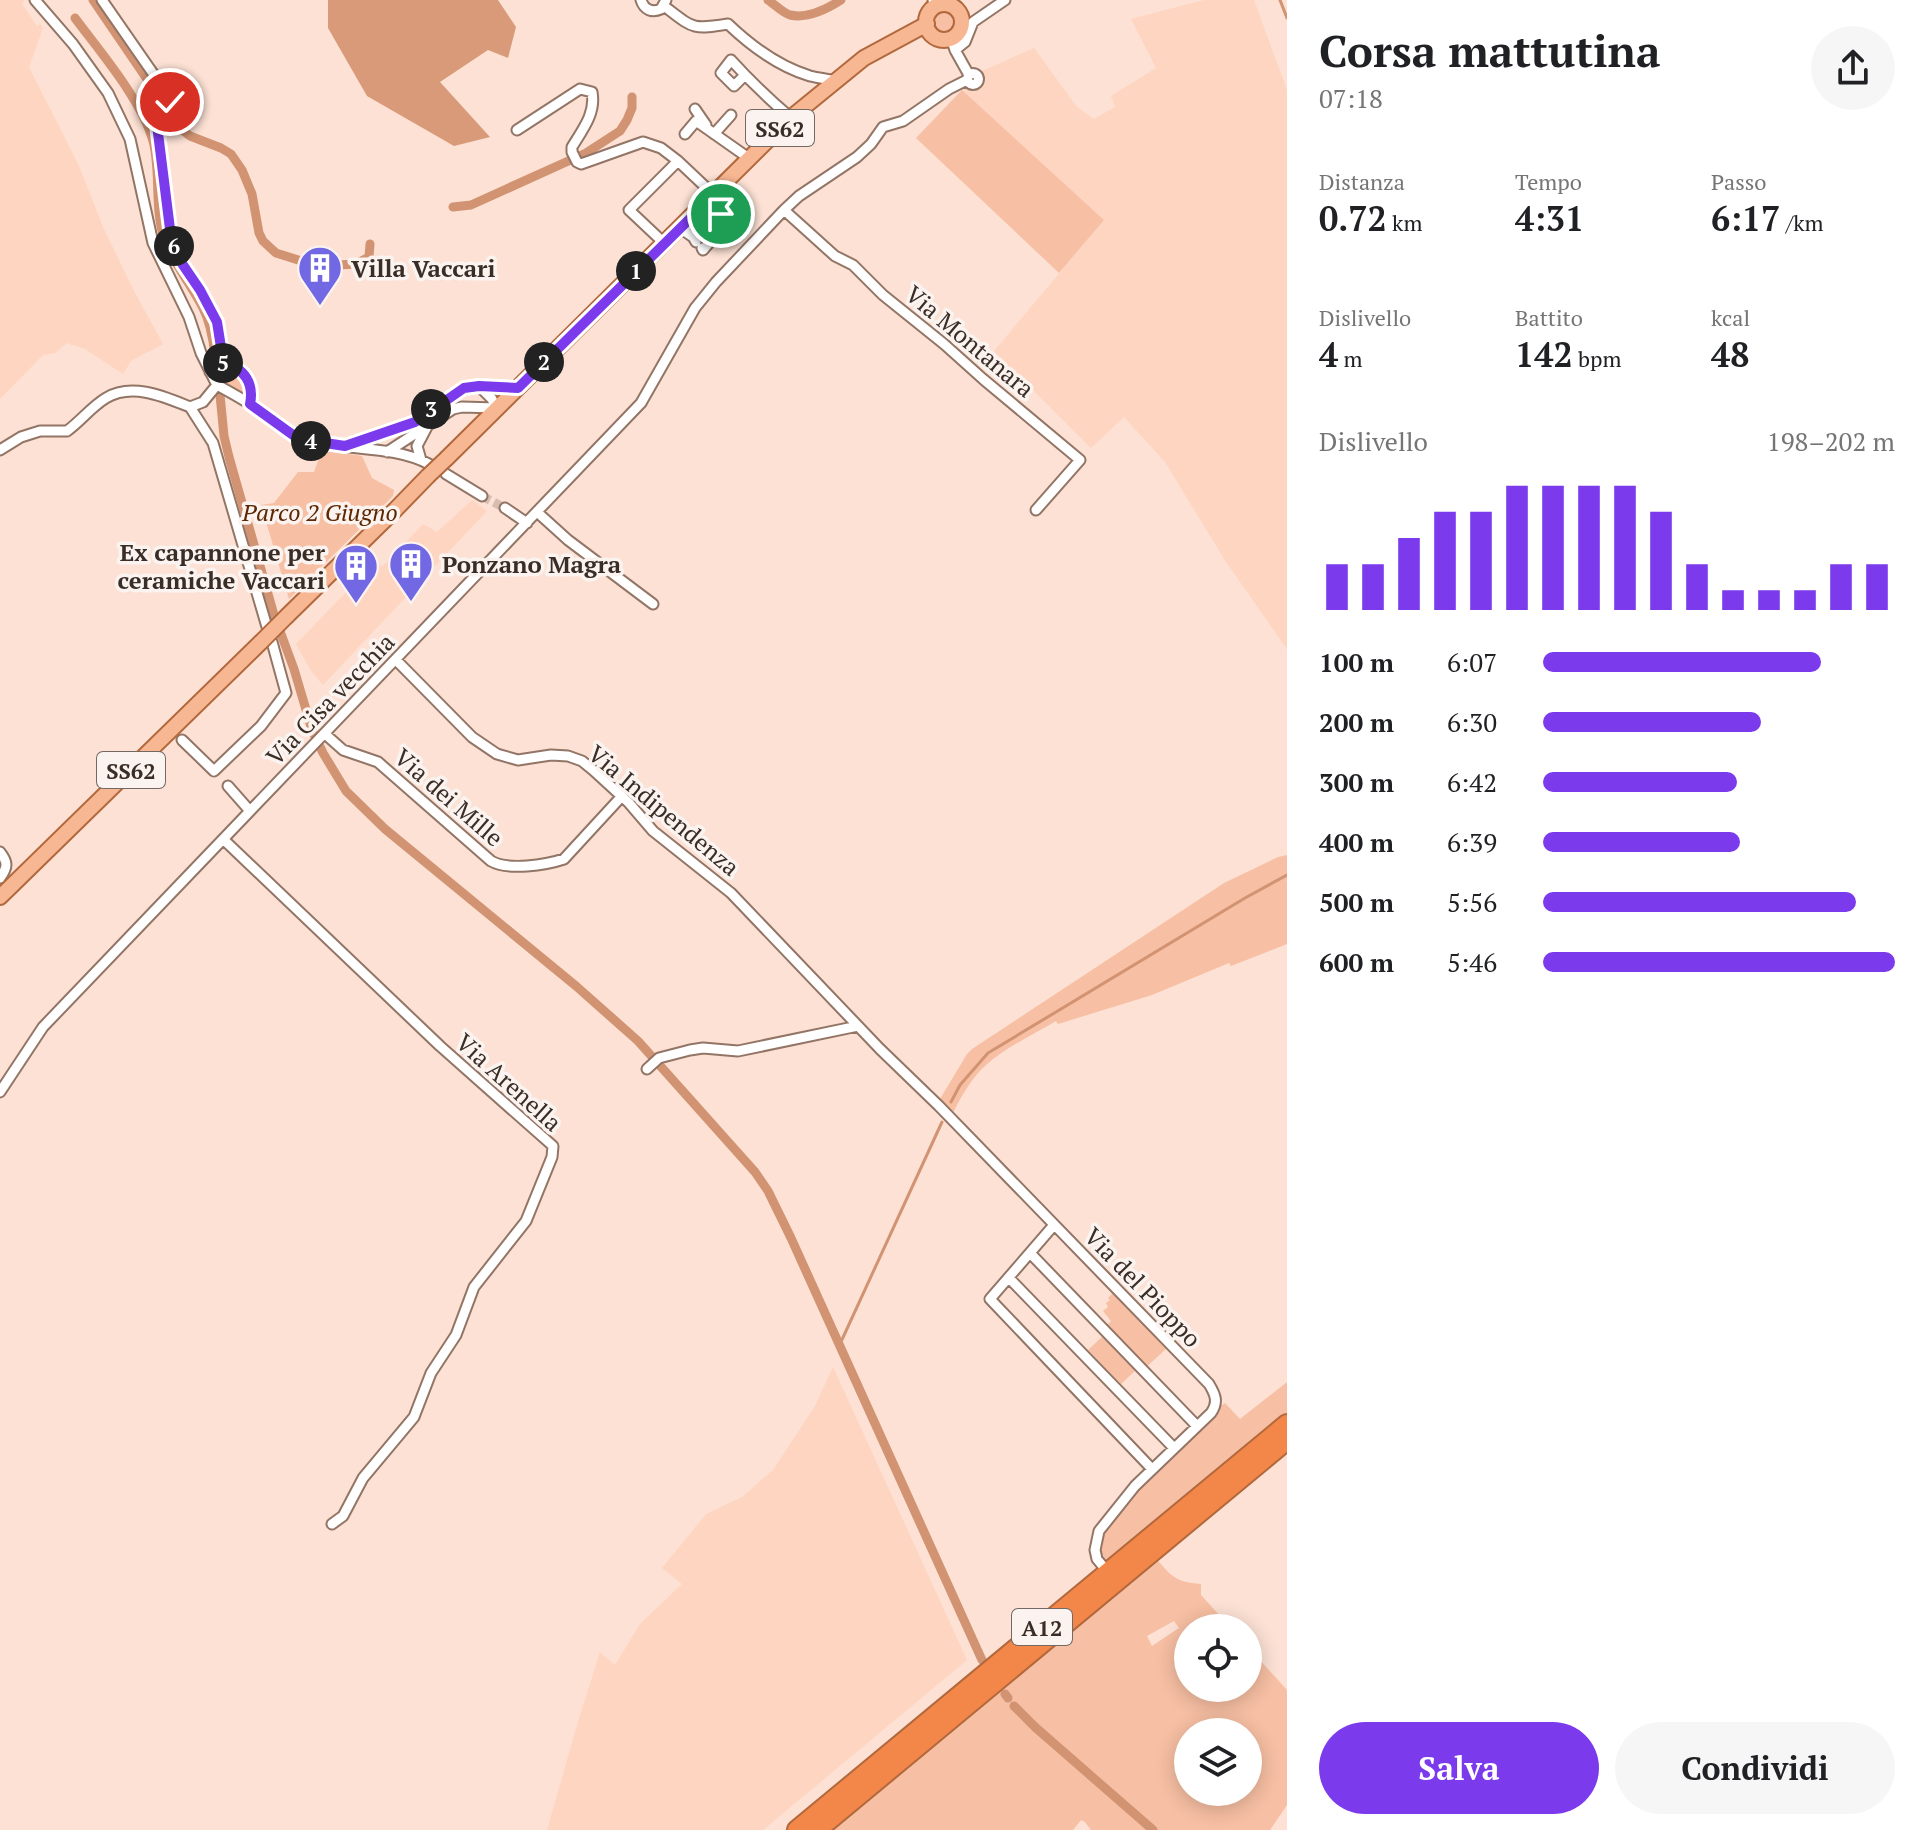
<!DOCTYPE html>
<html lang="it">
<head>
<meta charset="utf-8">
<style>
  body { margin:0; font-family:"PT Serif",serif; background:#f6f6f6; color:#202124; height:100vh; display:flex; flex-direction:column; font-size:30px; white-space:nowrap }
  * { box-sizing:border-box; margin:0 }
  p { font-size:26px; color:#757577 }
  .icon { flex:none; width:44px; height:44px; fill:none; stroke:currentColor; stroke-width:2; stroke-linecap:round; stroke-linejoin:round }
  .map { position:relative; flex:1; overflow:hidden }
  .side { display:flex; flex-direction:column; background:#fff; width:640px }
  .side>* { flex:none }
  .buttons { position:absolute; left:1174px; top:1614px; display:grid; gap:16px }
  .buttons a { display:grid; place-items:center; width:88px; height:88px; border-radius:50%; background:#fff; box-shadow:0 4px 20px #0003; font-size:40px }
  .pin { position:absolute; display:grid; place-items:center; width:68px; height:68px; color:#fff; margin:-34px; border:4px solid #fff; border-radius:50%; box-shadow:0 2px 8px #0007 }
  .km { position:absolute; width:40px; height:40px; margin:-20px; border-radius:50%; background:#222; color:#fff; font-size:22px; line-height:40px; text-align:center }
  .round { display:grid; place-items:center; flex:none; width:84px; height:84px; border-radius:42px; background:#f6f6f6 }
  .headline { display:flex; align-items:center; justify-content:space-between; height:136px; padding:0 32px }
  h1 { font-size:44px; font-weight:600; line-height:60px }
  .metrics { display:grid; grid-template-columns:repeat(3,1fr); gap:12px; height:136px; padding:8px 32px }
  .metrics div { display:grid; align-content:center }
  .metrics b { font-size:34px; font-weight:600 }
  .metrics small { font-size:22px; font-weight:400 }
  .metrics p { font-size:22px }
  .chart { height:224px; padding:16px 32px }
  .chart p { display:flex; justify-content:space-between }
  .chart svg { width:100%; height:144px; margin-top:8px; stroke:#7c3aed; stroke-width:6 }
  .button { display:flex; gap:16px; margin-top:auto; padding:16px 32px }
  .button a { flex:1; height:92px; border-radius:48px; background:#7c3aed; color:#fff; font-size:32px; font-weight:600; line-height:92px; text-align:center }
  .button a+a { background:#f6f6f6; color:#202124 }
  ul { padding:0 32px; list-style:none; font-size:26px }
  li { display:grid; grid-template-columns:128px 96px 1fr; align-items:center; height:60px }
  li i { height:20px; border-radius:10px; background:#7c3aed }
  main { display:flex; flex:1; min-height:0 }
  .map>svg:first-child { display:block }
  .built { fill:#fed5c0 }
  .green { fill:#f7bfa3; fill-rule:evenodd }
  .forest { fill:#d99a7a }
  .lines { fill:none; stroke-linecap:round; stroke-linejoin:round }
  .stream { stroke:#d19372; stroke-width:3 }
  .canal { stroke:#d19372; stroke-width:9 }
  .street-tunnel { stroke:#d5bdb1; stroke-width:9; stroke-dasharray:9 4.5; stroke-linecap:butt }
  .street-casing { stroke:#937566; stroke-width:13 }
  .primary-casing { stroke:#b2683d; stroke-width:18 }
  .highway-casing { stroke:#b2683d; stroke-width:22 }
  .street { stroke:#fff; stroke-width:9 }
  .primary { stroke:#f7b792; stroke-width:14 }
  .highway { stroke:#f28749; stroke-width:18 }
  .primary-bridge-casing { stroke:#b2683d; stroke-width:18; stroke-linecap:butt }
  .primary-bridge { stroke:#f7b792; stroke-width:14 }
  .route-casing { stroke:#fff; stroke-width:16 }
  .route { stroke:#7c3aed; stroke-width:10 }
  .labels { text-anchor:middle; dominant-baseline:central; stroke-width:7; stroke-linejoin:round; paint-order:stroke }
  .shield { fill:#faf3f0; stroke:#746863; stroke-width:2 }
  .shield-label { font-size:22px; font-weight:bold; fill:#3a2d26 }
  .poi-label { font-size:24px; font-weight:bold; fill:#3a2d26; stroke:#faf3f0; text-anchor:start }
  .street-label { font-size:24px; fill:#3a2d26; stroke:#faf3f0 }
  .park-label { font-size:24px; font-style:italic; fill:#5f2700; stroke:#faf3f0 }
</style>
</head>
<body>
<main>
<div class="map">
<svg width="1287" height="1830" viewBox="0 0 1287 1830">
  <rect width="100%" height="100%" fill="#fce1d4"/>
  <path class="built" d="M0,0h25l-3,4 15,22 3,-2 3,4 -14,39 50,99 24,61 31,64 29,53 -32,17 -8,13 -38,-25 -18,-6 -12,10 -12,2 -43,44z
    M1204,0h50l33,90v559l-61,-87 -61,-100 -41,-45 -33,31 -97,-97 110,-131 -142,-130 18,-18 54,-24 43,59 17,12 21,-12 -4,-11 45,-28 -25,-49z
    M472,500l15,11 -164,174 -12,-14 -15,-27 77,-80 10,2 40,-42 14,8z
    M833,1367l134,293 -204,170h-216l30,-105 23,-73 15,13 25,-41 42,-40 -20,-16 44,-54 36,-17 31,-27 42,-64z"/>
  <path class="green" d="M927 22a17 17 0 1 1 34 0a17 17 0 1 1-34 0Z
    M962,90l142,130 -45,53 -143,-135z
    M227,371h7l9,5 4,15 -3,2c-9,1 -15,-5 -22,-10l-1,-6z
    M322,450l40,6 10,22 22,12 -1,6 -104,103 -28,-94 13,-2 24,-31h16z
    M1287,855v89l-56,22 -2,-3 -77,32 -94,29 -2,-3c-23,14 -50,26 -70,44 -14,12 -28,36 -35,53l-14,-14 30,-50 5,-5 252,-166 54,-26z
    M1116,1290l52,57 -27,25 -4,-3 -16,15 -33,-34 16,-15 -3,-4 10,-10 -8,-10 5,-4 -2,-4 4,-3 -2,-2z
    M1287,1382v37l-181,151 -9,-11 -1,-19 39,-54 76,-73 14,-10 15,16z
    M1153,1555c18,20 20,27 48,29v11l30,33h-43v60h60v-41l39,43v115l-17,25h-179l-6,-8 -4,-2 -8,10h-252zM1174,1621l5,7 -27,18 -5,-10zM1188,1732h60v60h-60z"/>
  <path class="forest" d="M328,0h170l18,27 -8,31 -20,-8 -48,32 50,55 -36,9 -87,-50 -39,-68z"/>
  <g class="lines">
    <path class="stream" d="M1280,0l7,18
      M951,1102l9,-17 28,-32 257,-155 42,-23
      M840,1344l102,-222"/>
    <path class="canal" d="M93,0l88,129 9,7 31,12 10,6 11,16 10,24 7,39 4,8 13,12 35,11 28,1 17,-1 13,-7 1,-13
      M768,0c6,4 15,13 22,15 17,4 37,-6 51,-15
      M75,18c26,35 66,81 78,123 8,31 1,65 11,97 9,25 27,46 39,70 7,14 10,30 12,47
      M453,207l18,-2 115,-52 34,-22 7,-11 5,-12v-11
      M220,395l4,41 5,21 45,158 20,54 18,61 11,23 23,38 39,38 191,157 62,55 117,131 13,19 23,47 191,422
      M1005,1694l3,4
      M1014,1706l21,21 118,103"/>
    <path class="street-tunnel" d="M707,223l6,-6
      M712,230l9,-9
      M482,496l23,12"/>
    <g class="street-casing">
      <path id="street" d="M35,0l38,44 35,49 22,46 23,104 36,74 12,36 16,32
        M102,0l68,98 -1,6 -10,9 -2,7 3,43 11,74 12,28 17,25 17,32 7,44
        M641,0c3,10 11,13 20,9l5,-9
        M933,0l4,6
        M664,6c29,22 27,24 64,18 22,21 52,43 82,52 8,2 17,3 26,5
        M951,38l4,12 14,25
        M955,50l10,-8 8,-20 32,-22
        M967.5 79a5.5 5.5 0 1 1 11 0a5.5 5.5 0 1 1-11 0Z
        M745,75l-11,11 -13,-13 10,-13c19,21 39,40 60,58
        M695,109l11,16
        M517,130l63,-41 12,3c4,21 -9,37 -20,55v5l5,10 4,2 62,-22 18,6 17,13 36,34 2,11 5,8 4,2
        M685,134l11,-13 54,38
        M714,134l17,-19
        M784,210l51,46 18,9 30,30 61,49 39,35 97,81 -44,50
        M680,228l13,9 3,5
        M693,237l15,-4 4,-3
        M664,243l-35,-33 49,-49
        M702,248l1,2 24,-28 -2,-6
        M210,372c4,-2 8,-5 13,-6 22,-6 31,22 27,38
        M190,407l23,36 54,184
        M348,445l67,-23 49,-34 15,-2 39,2
        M0,450l21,-13 19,-6h27c14,-10 24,-24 39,-33 26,-16 59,-1 84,9l13,-5 14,-17c11,6 22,12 33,19 17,12 31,27 52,34 41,14 88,6 127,26
        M387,452l66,-43 9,-2 34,1 -4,-9 -13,-13
        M421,460l-4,-14 10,-19
        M446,474l36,22
        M505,508l22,15
        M537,512l31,28 85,64
        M396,660l76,77 25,17 21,6 33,-5 17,1 14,5 11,9 36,33 24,28 78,62 149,156 59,57 270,278c6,10 10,18 2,29l-76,73 -36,45 -4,19 2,9 9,11
        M325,734l18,16 35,12 113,99c17,10 55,4 73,-2l58,-63
        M182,740l32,31 47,-45 25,-33 -14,-51
        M228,786l22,25
        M223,839l217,207 113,100 -1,11 -26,64 -52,66 -18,48 -25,38 -17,44 -51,61 -20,38 -11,8
        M0,852c8,10 8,15 0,26
        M647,1069l12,-11 31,-8 13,-2 35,3 120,-25
        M0,1092l43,-65 598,-624 54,-95 21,-26 68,-72 15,-14 58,-39 14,-13 12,-17 20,-6 46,-32 18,-9
        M1054,1225l-64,74 162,170
        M1030,1253l167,173
        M1009,1278l165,170"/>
    </g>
    <g class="primary-casing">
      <path id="primary" d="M926 22a18 18 0 1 1 36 0a18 18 0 1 1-36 0Z
        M447,458l341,-338 76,-62 63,-34
        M287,616l108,-106 33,-34
        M0,897l261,-255"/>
    </g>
    <g class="highway-casing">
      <path id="highway" d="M797,1830l490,-406
        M817,1830l470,-390"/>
    </g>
    <use href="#street" class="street"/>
    <use href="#primary" class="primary"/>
    <use href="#highway" class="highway"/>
    <g class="primary-bridge-casing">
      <path id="primary-bridge" d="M428,476l19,-18
        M261,642l26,-26"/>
    </g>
    <use href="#primary-bridge" class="primary-bridge"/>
  </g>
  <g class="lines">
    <g class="route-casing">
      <path id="route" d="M170,102l-12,14 -1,9 14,112 12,28 17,25 17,32 7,44c21,0 30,19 26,38l43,31 19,6 33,5 70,-24 49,-34 15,-2 39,2 196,-193 2,11 5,8"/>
    </g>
    <use href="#route" class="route"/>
  </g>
  <defs>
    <g id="building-pin" transform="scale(2.3)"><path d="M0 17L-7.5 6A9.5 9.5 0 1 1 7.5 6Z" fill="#7268e3" stroke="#faf3f0"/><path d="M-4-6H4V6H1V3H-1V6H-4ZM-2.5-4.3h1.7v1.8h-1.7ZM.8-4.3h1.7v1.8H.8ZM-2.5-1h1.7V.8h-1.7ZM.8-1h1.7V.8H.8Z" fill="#fff"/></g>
  </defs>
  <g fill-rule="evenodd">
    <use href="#building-pin" x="320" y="268"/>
    <use href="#building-pin" x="411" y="564"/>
    <use href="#building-pin" x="356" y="566"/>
  </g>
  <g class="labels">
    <g class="shield">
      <rect x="746" y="110" width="68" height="36" rx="6"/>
      <rect x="97" y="752" width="68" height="36" rx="6"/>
      <rect x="1012" y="1609" width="60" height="36" rx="6"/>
    </g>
    <g class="shield-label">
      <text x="780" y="128">SS62</text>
      <text x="131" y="770">SS62</text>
      <text x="1042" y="1627">A12</text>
    </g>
    <g class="poi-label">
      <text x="351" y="268">Villa Vaccari</text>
      <text x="325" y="552" text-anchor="end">Ex capannone per<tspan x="325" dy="28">ceramiche Vaccari</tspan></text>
      <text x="442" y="564">Ponzano Magra</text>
    </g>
    <g class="street-label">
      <text transform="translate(970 341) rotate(40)">Via Montanara</text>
      <text transform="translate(330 699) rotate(-46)">Via Cisa vecchia</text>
      <text transform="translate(449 797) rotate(41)">Via dei Mille</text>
      <text transform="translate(664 810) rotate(40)">Via Indipendenza</text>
      <text transform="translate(509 1082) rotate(42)">Via Arenella</text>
      <text transform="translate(1143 1287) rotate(46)">Via del Pioppo</text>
    </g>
    <g class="park-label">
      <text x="320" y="512">Parco 2 Giugno</text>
    </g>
  </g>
</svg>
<div class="buttons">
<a><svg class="icon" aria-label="locate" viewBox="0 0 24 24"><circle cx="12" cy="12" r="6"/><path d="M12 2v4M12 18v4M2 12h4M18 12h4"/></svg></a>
<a><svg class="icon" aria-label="layers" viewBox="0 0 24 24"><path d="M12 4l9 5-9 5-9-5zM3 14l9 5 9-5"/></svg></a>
</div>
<div class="pin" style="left:721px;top:214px;background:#1e9e55"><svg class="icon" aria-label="arrive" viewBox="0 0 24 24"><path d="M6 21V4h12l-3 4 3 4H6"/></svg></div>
<div class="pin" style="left:170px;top:102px;background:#d93025"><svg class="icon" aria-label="check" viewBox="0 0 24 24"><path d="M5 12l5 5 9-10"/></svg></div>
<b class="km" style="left:636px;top:271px">1</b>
<b class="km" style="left:544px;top:362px">2</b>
<b class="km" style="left:431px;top:409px">3</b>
<b class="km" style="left:311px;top:441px">4</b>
<b class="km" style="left:223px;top:363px">5</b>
<b class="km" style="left:174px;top:246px">6</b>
</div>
<section class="side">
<div class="headline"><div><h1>Corsa mattutina</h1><p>07:18</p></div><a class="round"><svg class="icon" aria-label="share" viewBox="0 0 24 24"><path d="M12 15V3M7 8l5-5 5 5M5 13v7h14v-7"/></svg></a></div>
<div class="metrics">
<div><p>Distanza</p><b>0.72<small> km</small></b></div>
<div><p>Tempo</p><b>4:31</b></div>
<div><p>Passo</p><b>6:17<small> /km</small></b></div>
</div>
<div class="metrics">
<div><p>Dislivello</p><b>4<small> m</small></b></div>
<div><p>Battito</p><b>142<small> bpm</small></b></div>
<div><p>kcal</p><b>48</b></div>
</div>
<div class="chart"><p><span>Dislivello</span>198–202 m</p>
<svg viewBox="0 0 160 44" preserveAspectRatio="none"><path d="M5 44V30M15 44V30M25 44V22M35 44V14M45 44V14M55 44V6M65 44V6M75 44V6M85 44V6M95 44V14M105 44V30M115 44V38M125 44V38M135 44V38M145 44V30M155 44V30"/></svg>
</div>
<ul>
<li><b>100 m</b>6:07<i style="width:79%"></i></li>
<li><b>200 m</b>6:30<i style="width:62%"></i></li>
<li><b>300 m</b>6:42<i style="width:55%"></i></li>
<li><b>400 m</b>6:39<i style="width:56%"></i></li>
<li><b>500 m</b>5:56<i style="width:89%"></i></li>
<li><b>600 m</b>5:46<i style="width:100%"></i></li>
</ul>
<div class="button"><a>Salva</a><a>Condividi</a></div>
</section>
</main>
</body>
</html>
